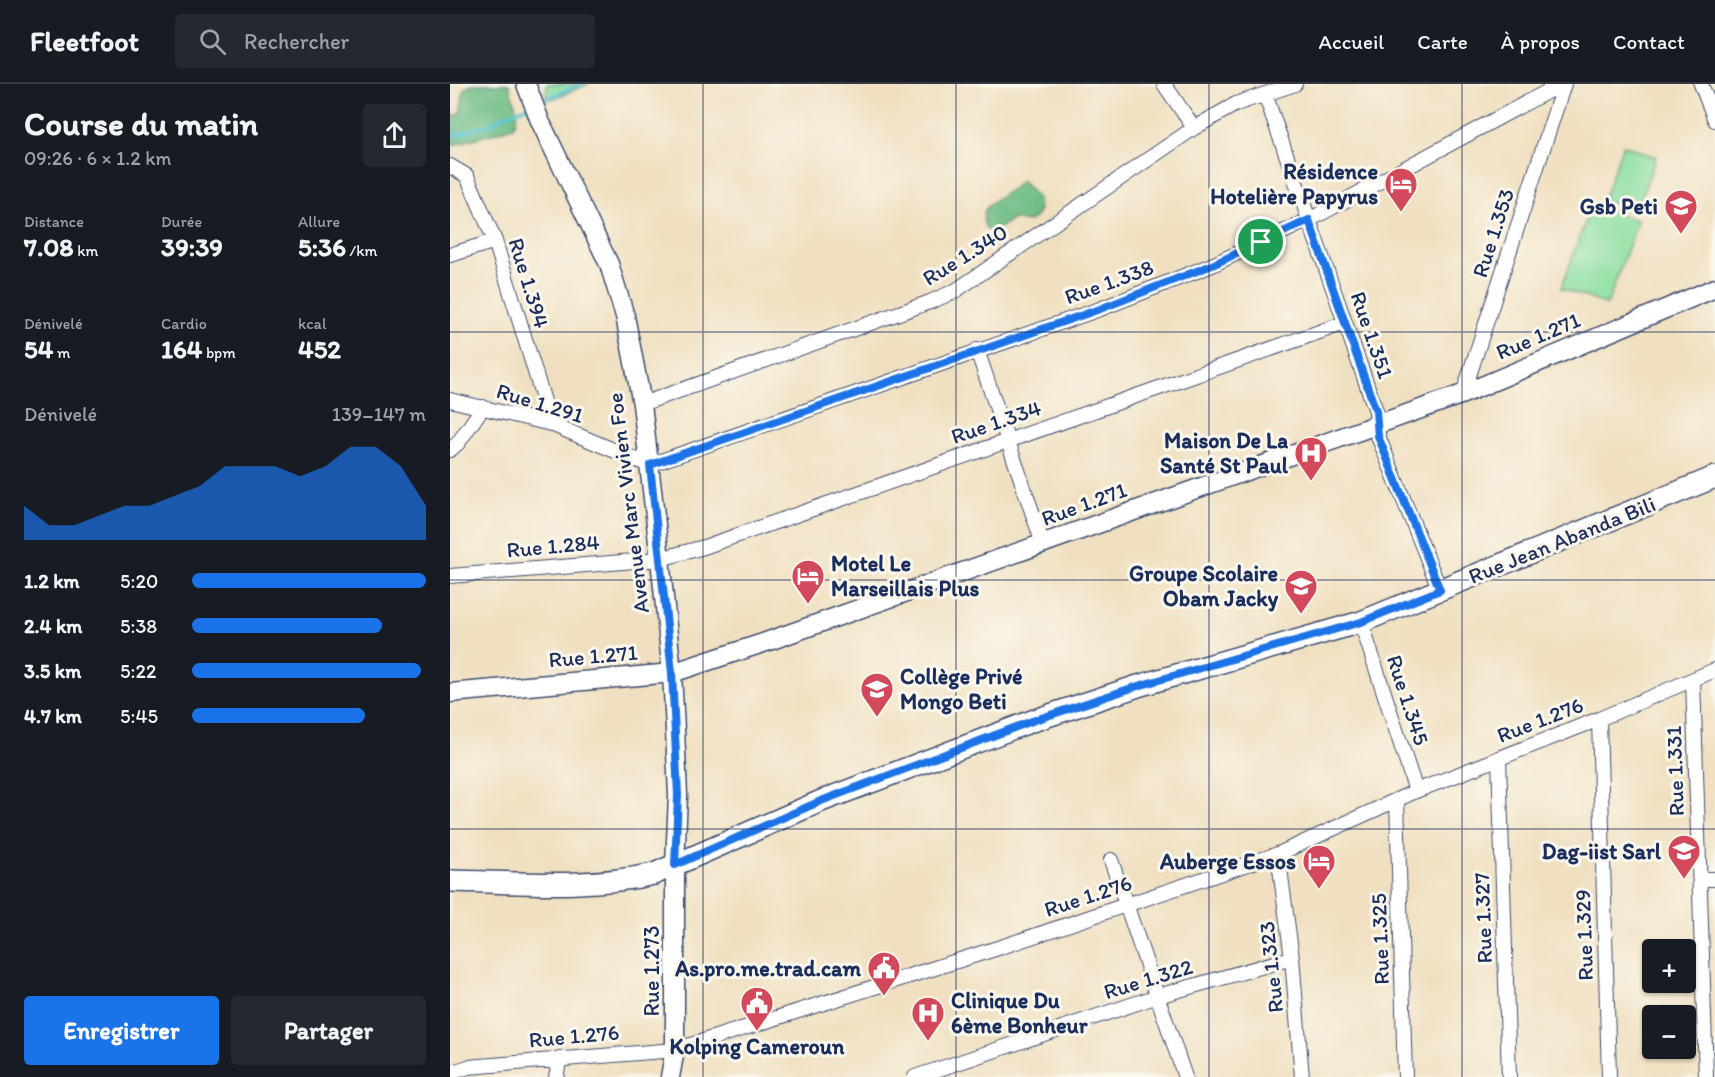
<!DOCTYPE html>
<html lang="fr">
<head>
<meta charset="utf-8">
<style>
  body { margin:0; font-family:Itim,sans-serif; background:#242831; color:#f1f3f6; height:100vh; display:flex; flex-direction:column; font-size:22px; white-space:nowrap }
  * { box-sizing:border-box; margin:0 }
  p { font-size:20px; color:#9ea1a6 }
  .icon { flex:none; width:33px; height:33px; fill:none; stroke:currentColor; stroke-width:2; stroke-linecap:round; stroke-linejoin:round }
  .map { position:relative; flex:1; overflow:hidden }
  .details { display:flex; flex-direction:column; background:#171b24; width:450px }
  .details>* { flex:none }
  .fabs { position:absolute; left:1192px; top:855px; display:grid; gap:12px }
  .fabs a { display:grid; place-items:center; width:54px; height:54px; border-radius:6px; background:#171b24; box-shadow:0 2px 4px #0004; font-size:30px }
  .pin { position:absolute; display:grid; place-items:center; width:51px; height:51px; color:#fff; margin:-26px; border:3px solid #fff; border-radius:50%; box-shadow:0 2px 6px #0007 }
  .round { display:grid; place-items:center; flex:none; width:63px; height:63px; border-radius:6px; background:#242831 }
  .head { display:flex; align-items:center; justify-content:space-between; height:102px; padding:0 24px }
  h1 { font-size:33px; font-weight:700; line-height:45px }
  .stats { display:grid; grid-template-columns:repeat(3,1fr); gap:9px; height:102px; padding:6px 24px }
  .stats div { display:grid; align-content:center }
  .stats b { font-size:26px; font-weight:700 }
  .stats small { font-size:16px; font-weight:400 }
  .stats p { font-size:16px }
  .chart { height:168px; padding:12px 24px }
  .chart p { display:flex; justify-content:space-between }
  .chart svg { width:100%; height:108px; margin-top:6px; fill:#1a73e8; opacity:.7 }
  .primary-button { display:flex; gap:12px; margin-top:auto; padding:12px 24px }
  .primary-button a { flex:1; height:69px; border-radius:6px; background:#1a73e8; color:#fff; font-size:24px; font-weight:700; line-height:69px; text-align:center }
  .primary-button a+a { background:#242831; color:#f1f3f6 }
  ul { padding:0 24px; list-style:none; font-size:20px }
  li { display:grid; grid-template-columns:96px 72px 1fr; align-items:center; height:45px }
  li i { height:15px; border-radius:8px; background:#1a73e8 }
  header { display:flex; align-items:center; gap:36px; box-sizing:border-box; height:84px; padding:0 30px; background:#171b24; border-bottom:2px solid #363941 }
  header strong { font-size:28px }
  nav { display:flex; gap:33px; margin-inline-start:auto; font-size:21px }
  .search { width:420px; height:54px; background:#242831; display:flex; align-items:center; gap:15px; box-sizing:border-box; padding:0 21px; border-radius:6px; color:#9ea1a6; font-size:22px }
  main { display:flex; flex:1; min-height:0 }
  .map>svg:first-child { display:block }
  .green { fill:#8cdfa0; stroke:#54877f; stroke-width:1.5 }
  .forest { fill:#71be86; stroke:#467672; stroke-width:1.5 }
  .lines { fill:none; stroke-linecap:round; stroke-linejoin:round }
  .stream { stroke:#55c2cc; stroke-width:4 }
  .street-casing { stroke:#3b4a6d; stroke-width:16 }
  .secondary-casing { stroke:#3b4a6d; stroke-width:21 }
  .primary-casing { stroke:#3b4a6d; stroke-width:24 }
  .street { stroke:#fff; stroke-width:14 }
  .secondary { stroke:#fff; stroke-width:18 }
  .primary { stroke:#fff; stroke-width:21 }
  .route-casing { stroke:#fff; stroke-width:12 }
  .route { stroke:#1a73e8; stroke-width:8 }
  .grid { fill:none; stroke:#1b2f5e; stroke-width:1.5; stroke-opacity:0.55 }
  .labels { text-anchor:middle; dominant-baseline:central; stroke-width:6; stroke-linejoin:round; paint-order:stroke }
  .poi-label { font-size:22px; font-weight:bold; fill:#1b2f5e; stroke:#fbf7ec; text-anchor:end }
  .street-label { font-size:22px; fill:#1b2f5e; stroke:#fbf7ec }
</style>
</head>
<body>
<header>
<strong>Fleetfoot</strong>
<div class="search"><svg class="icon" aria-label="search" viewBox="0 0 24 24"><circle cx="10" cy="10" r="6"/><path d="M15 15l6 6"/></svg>Rechercher</div>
<nav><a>Accueil</a><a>Carte</a><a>À propos</a><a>Contact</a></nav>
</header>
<main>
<section class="details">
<div class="head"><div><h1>Course du matin</h1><p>09:26 · 6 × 1.2 km</p></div><a class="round"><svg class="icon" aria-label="share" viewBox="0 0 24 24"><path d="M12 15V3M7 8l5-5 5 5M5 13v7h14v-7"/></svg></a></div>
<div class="stats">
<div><p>Distance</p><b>7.08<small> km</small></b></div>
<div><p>Durée</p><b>39:39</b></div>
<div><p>Allure</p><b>5:36<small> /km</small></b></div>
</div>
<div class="stats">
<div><p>Dénivelé</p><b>54<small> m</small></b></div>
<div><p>Cardio</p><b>164<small> bpm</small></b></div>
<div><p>kcal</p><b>452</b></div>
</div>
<div class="chart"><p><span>Dénivelé</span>139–147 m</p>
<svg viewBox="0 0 160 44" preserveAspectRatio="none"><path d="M0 44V30L10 38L20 38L30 34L40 30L50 30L60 26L70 22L80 14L90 14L100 14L110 18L120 14L130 6L140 6L150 14L160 30V44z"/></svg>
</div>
<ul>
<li><b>1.2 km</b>5:20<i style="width:100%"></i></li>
<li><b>2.4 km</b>5:38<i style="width:81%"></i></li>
<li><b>3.5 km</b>5:22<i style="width:98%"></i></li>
<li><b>4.7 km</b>5:45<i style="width:74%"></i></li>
</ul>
<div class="primary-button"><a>Enregistrer</a><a>Partager</a></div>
</section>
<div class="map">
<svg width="1265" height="993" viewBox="0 0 1265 993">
  <rect width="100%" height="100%" fill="#fbf7ec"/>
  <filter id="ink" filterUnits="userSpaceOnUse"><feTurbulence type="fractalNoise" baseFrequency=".0167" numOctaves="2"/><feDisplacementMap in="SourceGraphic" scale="12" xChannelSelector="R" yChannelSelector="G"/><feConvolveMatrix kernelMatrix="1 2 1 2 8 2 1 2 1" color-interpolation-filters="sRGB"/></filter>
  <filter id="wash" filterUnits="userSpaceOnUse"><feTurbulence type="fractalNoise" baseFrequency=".008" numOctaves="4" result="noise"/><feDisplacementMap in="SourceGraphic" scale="24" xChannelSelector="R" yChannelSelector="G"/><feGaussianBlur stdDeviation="1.35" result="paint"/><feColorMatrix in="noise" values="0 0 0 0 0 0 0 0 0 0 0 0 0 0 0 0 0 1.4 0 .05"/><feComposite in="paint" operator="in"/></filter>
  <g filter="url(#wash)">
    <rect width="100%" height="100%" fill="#f0e0c1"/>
    <path class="green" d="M97,0h42l-37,15 -6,-3z
      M1173,61l33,12 -20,55 -33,-12z
      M1142,120l46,17 -31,84 -46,-17z"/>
    <path class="forest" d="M23,0h36c3,16 13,28 4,43l-63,19v-30l10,-2 4,-25z
      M571,96l16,17 2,12 -3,8 -8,5 -15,-3 -19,12 -8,-2c-13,-30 26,-32 35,-49z"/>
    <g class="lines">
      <path class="stream" d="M89,18l43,-18
        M0,53l43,-14 8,-6 28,-11"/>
    </g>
  </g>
  <g filter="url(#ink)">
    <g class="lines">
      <g class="street-casing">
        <path id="street" d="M714,0l30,44
          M1251,0l14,36
          M815,10l111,317 2,25 62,154
          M0,82l17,10 28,65 56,183
          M0,171l45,-14
          M527,266l66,194
          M1013,310l101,-310
          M0,316l101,24 98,41 451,-156 112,-44 97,-45 252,-136
          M192,320l288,-102 25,-11 239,-163 42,-24 59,-20
          M0,366l8,-7 25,-36
          M0,492l210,-17 44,-12 641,-224
          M911,538l55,169
          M1243,596l13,397
          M1149,635l10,358
          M1049,674l10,319
          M947,716l8,277
          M828,770l14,104 10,119
          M661,776l74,217
          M1250,795h15
          M0,989l18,-6 207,-17 323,-102 280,-94 138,-63 183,-72 116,-49
          M106,993l4,-19
          M465,993l243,-81 134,-38"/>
      </g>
      <g class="secondary-casing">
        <path id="secondary" d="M76,0l14,37 69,143 16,52 17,88 18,155 12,114 3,57 3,65 -3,70v185l-5,27
          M0,609l222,-20 94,-31 697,-248 252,-106"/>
      </g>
      <g class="primary-casing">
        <path id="primary" d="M0,797c68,1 137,8 204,-7l167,-73 211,-80 106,-35 223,-64 354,-145"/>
      </g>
      <use href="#street" class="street"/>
      <use href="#secondary" class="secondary"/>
      <use href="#primary" class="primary"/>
    </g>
  </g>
  <g class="lines" filter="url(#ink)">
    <g class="route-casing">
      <path id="route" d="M859,136l67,191 2,25 62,154 -79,32 -223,64 -106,35 -211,80 -146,64 3,-70 -6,-122 -22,-208 450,-156 112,-44z"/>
    </g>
    <use href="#route" class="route"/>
  </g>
  <path class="grid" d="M253,0v993M506,0v993M759,0v993M1012,0v993M0,248h1265M0,496h1265M0,745h1265"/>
  <defs>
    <g id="hotel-pin" transform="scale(1.725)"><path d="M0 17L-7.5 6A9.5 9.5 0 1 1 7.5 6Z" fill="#d1495b" stroke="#fbf7ec"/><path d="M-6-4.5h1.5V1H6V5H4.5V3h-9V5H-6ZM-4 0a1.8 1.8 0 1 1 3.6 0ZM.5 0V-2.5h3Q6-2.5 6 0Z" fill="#fff"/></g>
    <g id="school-pin" transform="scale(1.725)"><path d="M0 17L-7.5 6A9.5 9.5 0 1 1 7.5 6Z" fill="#d1495b" stroke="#fbf7ec"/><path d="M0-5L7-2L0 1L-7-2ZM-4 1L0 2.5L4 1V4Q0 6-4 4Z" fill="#fff"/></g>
    <g id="hospital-pin" transform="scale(1.725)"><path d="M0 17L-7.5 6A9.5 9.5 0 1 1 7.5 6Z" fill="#d1495b" stroke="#fbf7ec"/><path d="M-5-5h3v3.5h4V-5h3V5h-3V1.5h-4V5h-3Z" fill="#fff"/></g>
    <g id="university-pin" transform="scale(1.725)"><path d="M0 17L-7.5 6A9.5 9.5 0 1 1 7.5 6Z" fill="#d1495b" stroke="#fbf7ec"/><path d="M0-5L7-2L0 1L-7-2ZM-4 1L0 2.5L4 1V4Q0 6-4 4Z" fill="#fff"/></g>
    <g id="civic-pin" transform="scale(1.725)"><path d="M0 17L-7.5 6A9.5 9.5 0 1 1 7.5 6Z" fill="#d1495b" stroke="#fbf7ec"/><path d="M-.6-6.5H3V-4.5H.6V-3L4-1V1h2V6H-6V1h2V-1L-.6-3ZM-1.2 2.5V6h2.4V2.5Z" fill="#fff"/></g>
  </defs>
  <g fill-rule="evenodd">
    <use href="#hotel-pin" x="951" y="100"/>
    <use href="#school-pin" x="1231" y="122"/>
    <use href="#hospital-pin" x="861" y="369"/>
    <use href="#hotel-pin" x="358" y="492"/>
    <use href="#school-pin" x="851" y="502"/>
    <use href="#school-pin" x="427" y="605"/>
    <use href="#university-pin" x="1234" y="767"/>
    <use href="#hotel-pin" x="869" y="777"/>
    <use href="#civic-pin" x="434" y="884"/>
    <use href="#civic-pin" x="307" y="919"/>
    <use href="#hospital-pin" x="478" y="929"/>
  </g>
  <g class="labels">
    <g class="poi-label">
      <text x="928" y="87">Résidence<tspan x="928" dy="25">Hotelière Papyrus</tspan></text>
      <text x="1208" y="122">Gsb Peti</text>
      <text x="838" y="356">Maison De La<tspan x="838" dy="25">Santé St Paul</tspan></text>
      <text x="381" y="479" text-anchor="start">Motel Le<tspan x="381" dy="25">Marseillais Plus</tspan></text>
      <text x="828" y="489">Groupe Scolaire<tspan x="828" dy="25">Obam Jacky</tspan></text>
      <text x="450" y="592" text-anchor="start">Collège Privé<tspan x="450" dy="25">Mongo Beti</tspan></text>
      <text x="1211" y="767">Dag-iist Sarl</text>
      <text x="846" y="777">Auberge Essos</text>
      <text x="411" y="884">As.pro.me.trad.cam</text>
      <text x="501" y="916" text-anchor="start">Clinique Du<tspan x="501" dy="25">6ème Bonheur</tspan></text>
      <text x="307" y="962" text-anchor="middle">Kolping Cameroun</text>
    </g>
    <g class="street-label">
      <text transform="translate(1043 149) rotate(-72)">Rue 1.353</text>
      <text transform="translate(515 171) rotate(-32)">Rue 1.340</text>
      <text transform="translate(659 198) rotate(-20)">Rue 1.338</text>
      <text transform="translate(79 199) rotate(73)">Rue 1.394</text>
      <text transform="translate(922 251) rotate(71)">Rue 1.351</text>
      <text transform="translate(1088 252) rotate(-23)">Rue 1.271</text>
      <text transform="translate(90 319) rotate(17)">Rue 1.291</text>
      <text transform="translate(546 338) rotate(-19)">Rue 1.334</text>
      <text transform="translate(178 419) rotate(-97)">Avenue Marc Vivien Foe</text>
      <text transform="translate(634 420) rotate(-20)">Rue 1.271</text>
      <text transform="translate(1112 456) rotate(-22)">Rue Jean Abanda Bili</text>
      <text transform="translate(103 462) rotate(-5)">Rue 1.284</text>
      <text transform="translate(143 572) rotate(-5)">Rue 1.271</text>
      <text transform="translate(958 616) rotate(72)">Rue 1.345</text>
      <text transform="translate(1090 636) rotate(-21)">Rue 1.276</text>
      <text transform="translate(1225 687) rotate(-92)">Rue 1.331</text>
      <text transform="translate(638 812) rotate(-18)">Rue 1.276</text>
      <text transform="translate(1033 834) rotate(-92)">Rue 1.327</text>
      <text transform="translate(1134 851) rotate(-92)">Rue 1.329</text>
      <text transform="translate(930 855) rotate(-92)">Rue 1.325</text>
      <text transform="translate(821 883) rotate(-96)">Rue 1.323</text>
      <text transform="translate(201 887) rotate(-90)">Rue 1.273</text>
      <text transform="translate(698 895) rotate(-17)">Rue 1.322</text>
      <text transform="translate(124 952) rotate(-5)">Rue 1.276</text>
    </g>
  </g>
</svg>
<div class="fabs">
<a>+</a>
<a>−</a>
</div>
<div class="pin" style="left:811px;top:158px;background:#1e9e55"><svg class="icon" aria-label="arrive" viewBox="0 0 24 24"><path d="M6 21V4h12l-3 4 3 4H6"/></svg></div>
</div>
</main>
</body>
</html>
